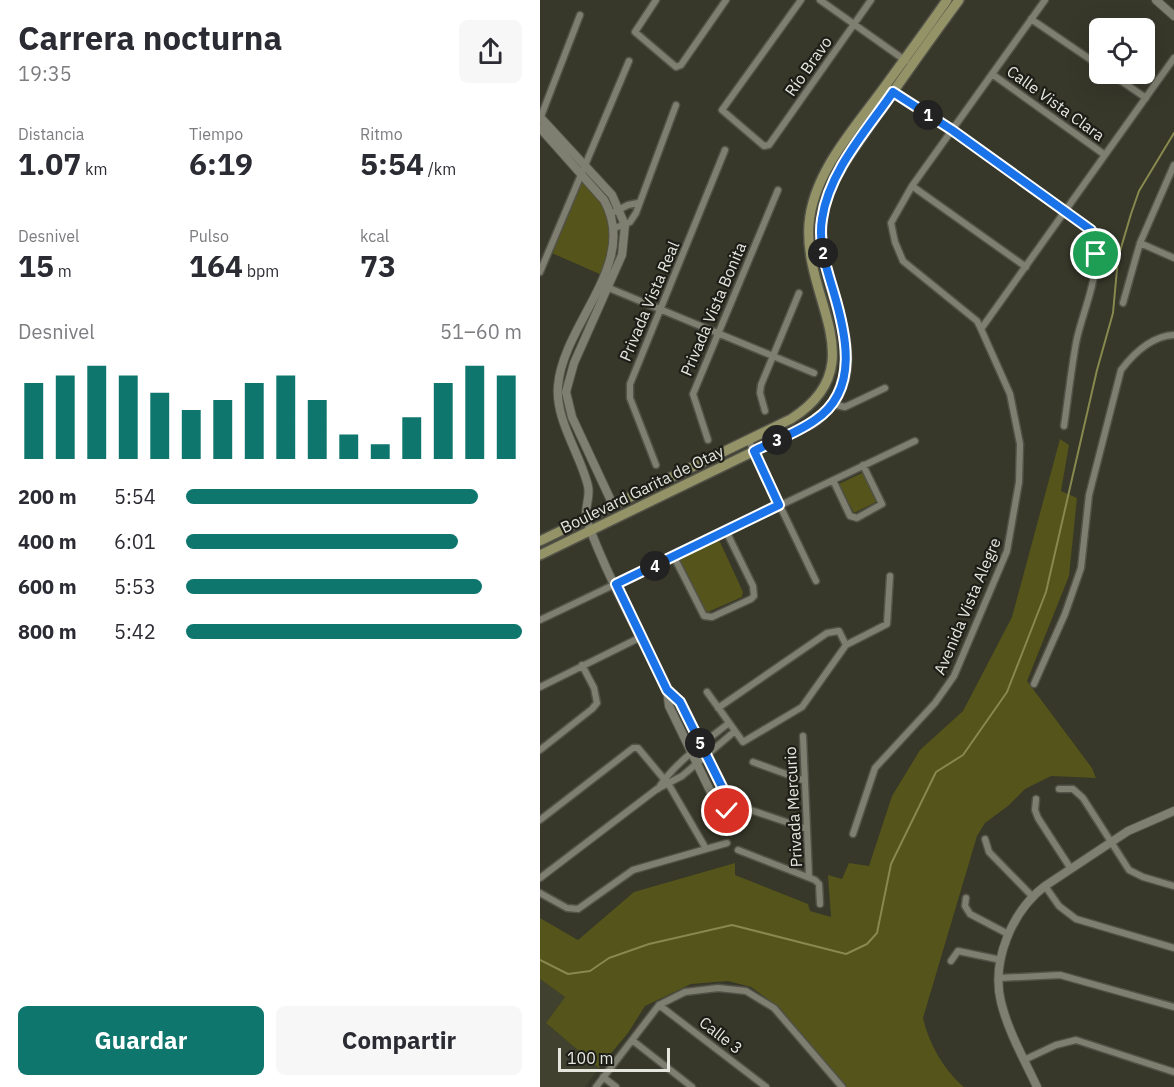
<!DOCTYPE html>
<html lang="es">
<head>
<meta charset="utf-8">
<style>
  body { margin:0; font-family:"IBM Plex Sans",sans-serif; background:#f7f7f7; color:#2b2b33; height:100vh; display:flex; flex-direction:column; font-size:22px; white-space:nowrap }
  * { box-sizing:border-box; margin:0 }
  p { font-size:20px; color:#7c7c81 }
  .icon { flex:none; width:33px; height:33px; fill:none; stroke:currentColor; stroke-width:2; stroke-linecap:round; stroke-linejoin:round }
  .map { position:relative; flex:1; overflow:hidden }
  .details { display:flex; flex-direction:column; background:#fff; width:540px }
  .details>* { flex:none }
  .buttons { position:absolute; left:549px; top:18px; display:grid; gap:12px }
  .buttons a { display:grid; place-items:center; width:66px; height:66px; border-radius:9px; background:#fff; box-shadow:0 6px 24px #0002; font-size:30px }
  .scale { position:absolute; left:18px; bottom:15px; width:112px; box-sizing:border-box; padding-left:6px; border:3px solid #e5e6de; border-top:0; font-size:16px; line-height:21px; white-space:nowrap; color:#e5e6de; -webkit-text-stroke:4px #1e1e18; paint-order:stroke }
  .pin { position:absolute; display:grid; place-items:center; width:51px; height:51px; color:#fff; margin:-26px; border:3px solid #fff; border-radius:50%; box-shadow:0 2px 6px #0007 }
  .km { position:absolute; width:30px; height:30px; margin:-15px; border-radius:50%; background:#222; color:#fff; font-size:16px; line-height:30px; text-align:center }
  .round { display:grid; place-items:center; flex:none; width:63px; height:63px; border-radius:9px; background:#f7f7f7 }
  .head { display:flex; align-items:center; justify-content:space-between; height:102px; padding:0 18px }
  h1 { font-size:33px; font-weight:800; line-height:45px }
  .metrics { display:grid; grid-template-columns:repeat(3,1fr); gap:9px; height:102px; padding:6px 18px }
  .metrics div { display:grid; align-content:center }
  .metrics b { font-size:30px; font-weight:800 }
  .metrics small { font-size:16px; font-weight:400 }
  .metrics p { font-size:16px }
  .chart { height:168px; padding:12px 18px }
  .chart p { display:flex; justify-content:space-between }
  .chart svg { width:100%; height:108px; margin-top:6px; stroke:#0f766e; stroke-width:6 }
  .cta { display:flex; gap:12px; margin-top:auto; padding:12px 18px }
  .cta a { flex:1; height:69px; border-radius:9px; background:#0f766e; color:#fff; font-size:24px; font-weight:800; line-height:69px; text-align:center }
  .cta a+a { background:#f7f7f7; color:#2b2b33 }
  ul { padding:0 18px; list-style:none; font-size:20px }
  li { display:grid; grid-template-columns:96px 72px 1fr; align-items:center; height:45px }
  li i { height:15px; border-radius:8px; background:#0f766e }
  main { display:flex; flex:1; min-height:0 }
  .map>svg:first-child { display:block }
  .built { fill:#40412e }
  .green { fill:#54541b }
  .lines { fill:none; stroke-linecap:round; stroke-linejoin:round }
  .stream { stroke:#88894e; stroke-width:2 }
  .minor-casing { stroke:#525248; stroke-width:9 }
  .tertiary-casing { stroke:#525248; stroke-width:10 }
  .secondary-casing { stroke:#525248; stroke-width:12 }
  .minor { stroke:#7f7f71; stroke-width:6 }
  .tertiary { stroke:#7f7f71; stroke-width:8 }
  .secondary { stroke:#939367; stroke-width:9 }
  .route-casing { stroke:#fff; stroke-width:12 }
  .route { stroke:#1a73e8; stroke-width:8 }
  .labels { text-anchor:middle; dominant-baseline:central; stroke-width:4.5; stroke-linejoin:round; paint-order:stroke }
  .street-label { font-size:16px; fill:#e5e6de; stroke:#1e1e18 }
</style>
</head>
<body>
<main>
<section class="details">
<div class="head"><div><h1>Carrera nocturna</h1><p>19:35</p></div><a class="round"><svg class="icon" aria-label="share" viewBox="0 0 24 24"><path d="M12 15V3M7 8l5-5 5 5M5 13v7h14v-7"/></svg></a></div>
<div class="metrics">
<div><p>Distancia</p><b>1.07<small> km</small></b></div>
<div><p>Tiempo</p><b>6:19</b></div>
<div><p>Ritmo</p><b>5:54<small> /km</small></b></div>
</div>
<div class="metrics">
<div><p>Desnivel</p><b>15<small> m</small></b></div>
<div><p>Pulso</p><b>164<small> bpm</small></b></div>
<div><p>kcal</p><b>73</b></div>
</div>
<div class="chart"><p><span>Desnivel</span>51–60 m</p>
<svg viewBox="0 0 160 44" preserveAspectRatio="none"><path d="M5 44V13M15 44V10M25 44V6M35 44V10M45 44V17M55 44V24M65 44V20M75 44V13M85 44V10M95 44V20M105 44V34M115 44V38M125 44V27M135 44V13M145 44V6M155 44V10"/></svg>
</div>
<ul>
<li><b>200 m</b>5:54<i style="width:87%"></i></li>
<li><b>400 m</b>6:01<i style="width:81%"></i></li>
<li><b>600 m</b>5:53<i style="width:88%"></i></li>
<li><b>800 m</b>5:42<i style="width:100%"></i></li>
</ul>
<div class="cta"><a>Guardar</a><a>Compartir</a></div>
</section>
<div class="map">
<svg width="634" height="1087" viewBox="0 0 634 1087">
  <rect width="100%" height="100%" fill="#37372a"/>
  <path class="built" d="M0,979l25,18 -19,26 53,45 -14,19h-45z"/>
  <path class="green" d="M42,174l12,13 21,41 -13,47 -55,-24z
    M520,439l9,6 -8,46 16,7 -8,78 -42,105 65,87 4,10 -45,-2 -26,13 -17,17 -23,17 -8,13 -54,182c6,26 21,52 41,69h-120l-64,-79 -29,-21 -23,-6 -37,3 -46,22 -17,27 -29,35 -53,-45 19,-26 -25,-18v-61l38,22 56,-48 101,-29v12l73,29 2,7 21,6 -3,-42 14,4 7,-16 20,3 23,-70 28,-46 43,-39 49,-94z
    M324,472l14,29 -24,12 -15,-29z
    M177,540l3,2 23,50 -1,5 -34,15 -4,-2 -24,-49 2,-4z"/>
  <g class="lines">
    <path class="stream" d="M0,960l28,14 22,-3 19,-13 40,-14 83,-19 114,29 21,-10 10,-11 14,-69 45,-92 27,-17 44,-63 39,-100 51,-222 16,-57 5,-55 13,-44 8,-23 35,-58"/>
    <g class="minor-casing">
      <path id="minor" d="M116,0l-21,32 41,35 5,-2 45,-65
        M261,0l-79,110 42,36 5,-1 102,-145
        M280,0l86,61
        M491,19l69,47
        M452,74l113,81
        M571,74l35,24
        M352,91l60,39 139,100c15,37 -8,77 -15,113 -5,28 -8,56 -12,83
        M0,119l40,-104
        M372,186l114,81
        M72,213l16,-8 10,-2
        M75,228l15,-6 6,-9 40,-108
        M600,243l34,15
        M0,272l89,-211
        M64,286l210,87
        M583,303l17,-60 34,-78
        M441,329l193,-271
        M292,404l13,3 40,-19
        M225,411l-5,-18 1,-8 38,-92
        M208,439l68,142
        M168,440l-15,-46 85,-204
        M116,465l-26,-67v-14l95,-234
        M293,480l17,36 7,2 25,-14 -19,-39
        M134,557l30,59 8,1 39,-18 3,-3 -1,-10 -27,-55
        M0,620l375,-179
        M494,684l31,-70 16,-46 8,-73 32,-125c13,-17 30,-34 53,-35
        M0,687l101,-50
        M167,692l36,50 59,-35 44,-62 41,-21 3,-48
        M178,708l109,-75 12,-2 7,14
        M263,736l6,140
        M0,750l52,-41 5,-6 -3,-15 -12,-23
        M213,762l52,19
        M118,789c15,-25 48,-48 71,-66
        M519,789h14l10,9 46,72 14,7 31,9
        M496,799l-1,11 3,8 33,51
        M190,803l77,26
        M0,820l93,-72h5l31,37 36,62
        M313,834l22,-66 60,-65 19,-27 53,-125 12,-69 1,-38 -10,-50 -29,-65 -4,-8 -74,-60 -8,-19 -4,-19 21,-37 133,-186
        M445,839l4,13 43,44
        M198,850l77,30 4,4 1,20
        M0,878l117,-89 25,-13 53,-45
        M505,886l14,20 17,13 98,29
        M0,893l27,15 11,1 55,-39 94,-27
        M426,898l-1,8 5,8 38,20
        M411,961l7,-10 43,9
        M459,978l61,-3 114,32
        M119,1005l107,82
        M92,1040l60,47
        M484,1060l32,-15 20,-5 98,32
        M63,1077l13,10
        M56,1087l63,-82 26,-13 33,-4 28,3 28,17 68,79"/>
    </g>
    <g class="tertiary-casing">
      <path id="tertiary" d="M616,0l18,16
        M0,117l72,78 13,30 -3,30 -48,108 -8,29 6,25 41,88
        M0,128l64,72c36,63 -41,123 -46,186 -3,34 22,67 30,100 3,12 -5,24 -1,35 21,58 53,114 80,169l12,12 51,101 -3,8 -7,-1 -6,-11 -45,-93 -2,-16
        M497,1087c-13,-28 -29,-56 -36,-85 -10,-41 11,-91 44,-116l83,-55 46,-20"/>
    </g>
    <g class="secondary-casing">
      <path id="secondary" d="M0,541l251,-122c85,-54 12,-120 18,-195 4,-51 45,-95 74,-135 21,-29 43,-59 64,-89
        M0,555l274,-133c72,-55 1,-132 8,-199 3,-41 33,-75 55,-108 27,-39 54,-77 82,-115"/>
    </g>
    <use href="#minor" class="minor"/>
    <use href="#tertiary" class="tertiary"/>
    <use href="#secondary" class="secondary"/>
  </g>
  <g class="lines">
    <g class="route-casing">
      <path id="route" d="M187,811l3,-8 -50,-101 -13,-12 -51,-106 163,-79 -25,-54c20,-10 43,-18 61,-31 45,-30 31,-87 18,-130 -7,-23 -15,-47 -11,-71 7,-48 45,-89 71,-127l59,38 139,100 5,24"/>
    </g>
    <use href="#route" class="route"/>
  </g>
  <g class="labels">
    <g class="street-label">
      <text transform="translate(268 66) rotate(-55)">Río Bravo</text>
      <text transform="translate(516 103) rotate(36)">Calle Vista Clara</text>
      <text transform="translate(109 301) rotate(-67)">Privada Vista Real</text>
      <text transform="translate(173 309) rotate(-67)">Privada Vista Bonita</text>
      <text transform="translate(102 489) rotate(-26)">Boulevard Garita de Otay</text>
      <text transform="translate(427 606) rotate(-67)">Avenida Vista Alegre</text>
      <text transform="translate(253 807) rotate(-93)">Privada Mercurio</text>
      <text transform="translate(181 1035) rotate(38)">Calle 3</text>
    </g>
  </g>
</svg>
<div class="buttons">
<a><svg class="icon" aria-label="locate" viewBox="0 0 24 24"><circle cx="12" cy="12" r="6"/><path d="M12 2v4M12 18v4M2 12h4M18 12h4"/></svg></a>
</div>
<div class="scale">100 m</div>
<div class="pin" style="left:556px;top:254px;background:#1e9e55"><svg class="icon" aria-label="arrive" viewBox="0 0 24 24"><path d="M6 21V4h12l-3 4 3 4H6"/></svg></div>
<div class="pin" style="left:187px;top:811px;background:#d93025"><svg class="icon" aria-label="check" viewBox="0 0 24 24"><path d="M5 12l5 5 9-10"/></svg></div>
<b class="km" style="left:388px;top:115px">1</b>
<b class="km" style="left:283px;top:253px">2</b>
<b class="km" style="left:237px;top:440px">3</b>
<b class="km" style="left:115px;top:566px">4</b>
<b class="km" style="left:160px;top:743px">5</b>
</div>
</main>
</body>
</html>
